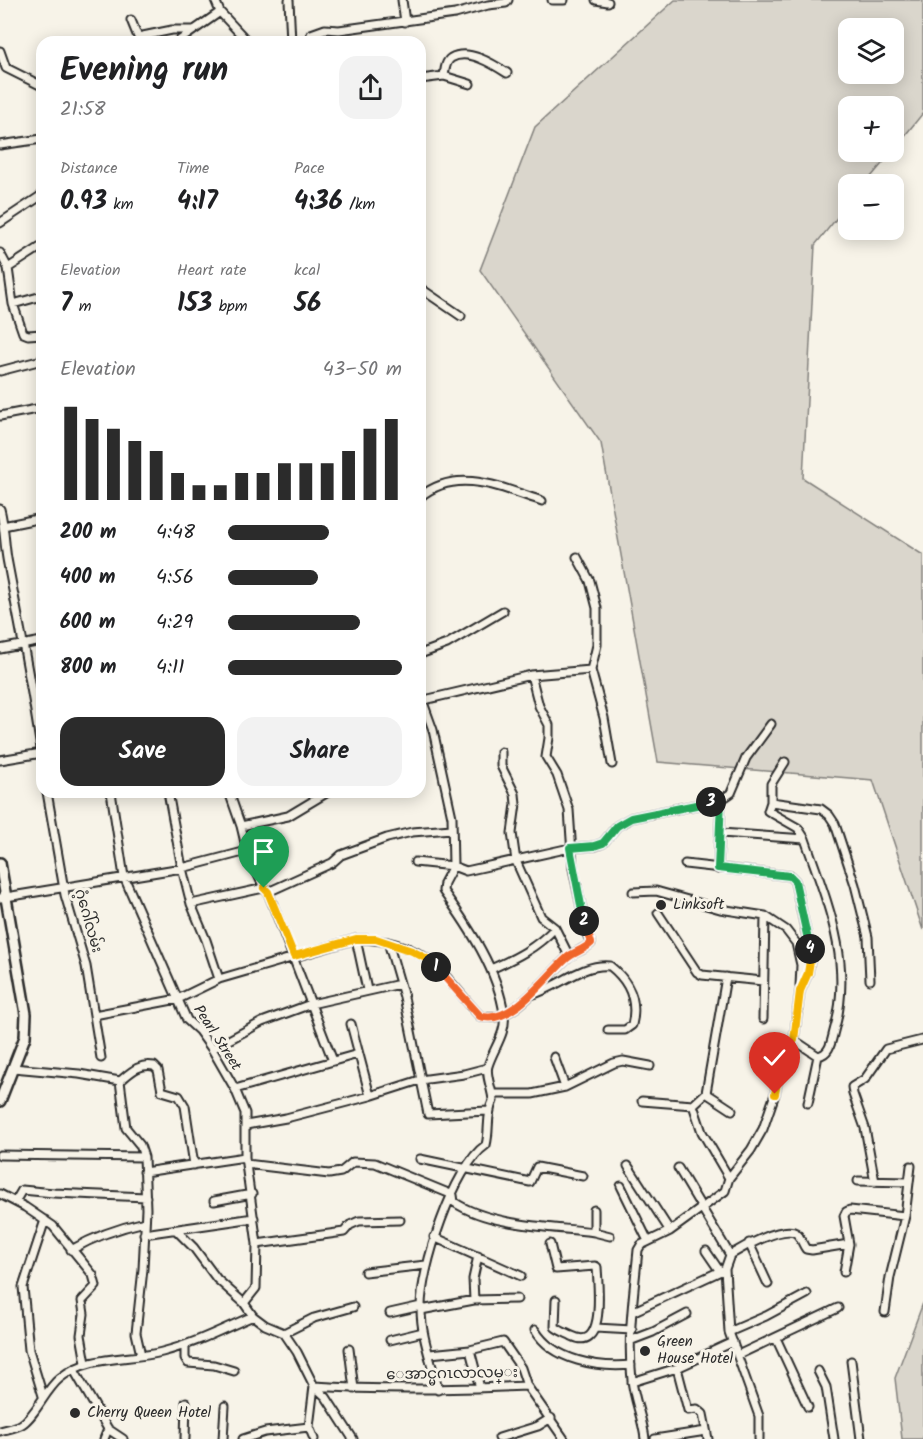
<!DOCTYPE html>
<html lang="en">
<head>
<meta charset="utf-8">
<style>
  body { margin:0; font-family:Kalam,"Noto Sans Myanmar",sans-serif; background:#f2f2f2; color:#202124; height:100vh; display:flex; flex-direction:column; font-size:22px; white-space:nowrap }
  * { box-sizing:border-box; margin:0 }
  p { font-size:20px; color:#757577 }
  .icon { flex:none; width:33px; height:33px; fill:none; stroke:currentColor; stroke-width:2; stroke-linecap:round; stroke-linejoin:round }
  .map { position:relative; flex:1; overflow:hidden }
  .details { position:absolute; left:36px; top:36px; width:390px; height:762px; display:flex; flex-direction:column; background:#fff; border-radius:18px; box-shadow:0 3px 15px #0003 }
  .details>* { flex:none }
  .controls { position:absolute; left:838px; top:18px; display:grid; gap:12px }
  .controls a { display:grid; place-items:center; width:66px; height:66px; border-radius:12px; background:#fff; box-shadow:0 3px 15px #0003; font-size:30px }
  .pin { position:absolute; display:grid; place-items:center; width:51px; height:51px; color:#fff; margin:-62px -26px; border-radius:50% 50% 50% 0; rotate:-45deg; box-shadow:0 0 6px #0007 }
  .pin .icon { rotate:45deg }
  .km { position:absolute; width:30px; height:30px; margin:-15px; border-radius:50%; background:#222; color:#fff; font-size:16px; line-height:30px; text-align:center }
  .round { display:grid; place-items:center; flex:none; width:63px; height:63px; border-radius:18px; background:#f2f2f2 }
  .summary { display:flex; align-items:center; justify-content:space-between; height:102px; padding:0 24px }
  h1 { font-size:33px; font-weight:800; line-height:45px }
  .metrics { display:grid; grid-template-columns:repeat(3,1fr); gap:9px; height:102px; padding:6px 24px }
  .metrics div { display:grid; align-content:center }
  .metrics b { font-size:26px; font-weight:800 }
  .metrics small { font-size:16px; font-weight:400 }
  .metrics p { font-size:16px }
  .chart { height:168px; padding:12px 24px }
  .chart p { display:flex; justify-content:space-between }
  .chart svg { width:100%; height:108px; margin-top:6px; stroke:#2b2b2b; stroke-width:6 }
  .action { display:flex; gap:12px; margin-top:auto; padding:12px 24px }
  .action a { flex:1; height:69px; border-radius:18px; background:#2b2b2b; color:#fff; font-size:24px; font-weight:800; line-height:69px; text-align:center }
  .action a+a { background:#f2f2f2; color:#202124 }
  ul { padding:0 24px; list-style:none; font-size:20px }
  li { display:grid; grid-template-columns:96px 72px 1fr; align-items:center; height:45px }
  li i { height:15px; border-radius:8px; background:#2b2b2b }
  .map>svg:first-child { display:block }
  .green { fill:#dad6cc; stroke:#82807c; stroke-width:1.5; fill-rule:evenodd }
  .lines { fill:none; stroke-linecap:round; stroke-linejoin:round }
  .street-casing { stroke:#2b2b2b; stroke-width:11 }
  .secondary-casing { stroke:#2b2b2b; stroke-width:14 }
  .street { stroke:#f7f3e8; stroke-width:7 }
  .secondary { stroke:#f7f3e8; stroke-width:9 }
  .split-1-casing { stroke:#fff; stroke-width:12 }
  .split-2-casing { stroke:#fff; stroke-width:12 }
  .split-3-casing { stroke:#fff; stroke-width:12 }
  .split-4-casing { stroke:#fff; stroke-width:12 }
  .split-5-casing { stroke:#fff; stroke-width:12 }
  .split-1 { stroke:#f5b400; stroke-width:8 }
  .split-2 { stroke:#f0652b; stroke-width:8 }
  .split-3 { stroke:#22a559; stroke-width:8 }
  .split-4 { stroke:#22a559; stroke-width:8 }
  .split-5 { stroke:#f5b400; stroke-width:8 }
  .poi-dot { fill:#2b2b2b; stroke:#f7f3e8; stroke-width:2 }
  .labels { text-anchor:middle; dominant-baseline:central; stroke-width:6; stroke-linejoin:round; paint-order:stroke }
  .poi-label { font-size:15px; fill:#2b2b2b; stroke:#f7f3e8; text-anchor:start }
  .street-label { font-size:15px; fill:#2b2b2b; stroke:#f7f3e8 }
</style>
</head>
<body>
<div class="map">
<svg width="923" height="1439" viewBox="0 0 923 1439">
  <rect width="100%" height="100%" fill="#f7f3e8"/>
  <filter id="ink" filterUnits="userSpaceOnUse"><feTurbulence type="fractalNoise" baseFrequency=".0167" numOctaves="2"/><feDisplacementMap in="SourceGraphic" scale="12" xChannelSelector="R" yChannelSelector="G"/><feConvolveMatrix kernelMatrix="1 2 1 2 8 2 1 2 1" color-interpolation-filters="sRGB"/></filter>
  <g filter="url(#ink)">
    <path class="green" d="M675,0h248v113l-29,36v-43h-45v46h43l-27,32h-16v19l-34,42 -12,233 120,77v375l-50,-150 -215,-18 -57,-319 -121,-173 55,-143zM849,28h45v46h-45z
      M923,1303v136h-21l-7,-61z"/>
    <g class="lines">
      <g class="street-casing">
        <path id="street" d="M215,0l5,12 28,30
          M289,0l2,42
          M402,0l3,22
          M552,0h12
          M596,0l12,2
          M131,20l9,22
          M138,37l34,-7h21
          M177,42l43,-30
          M309,42l2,-8 14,-5 14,1 116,-16 33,-9 18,-2 2,-3
          M0,51l6,17 36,18
          M444,76c1,-6 1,-14 7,-18 17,-10 42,6 56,15
          M420,79l24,-3 26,8
          M0,145l42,-6
          M0,223l42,-28
          M0,253l8,15 5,36 10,29 5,2 14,-1
          M8,268l34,-22
          M420,288l41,28
          M13,304l29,-8
          M0,371l42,-11
          M0,416l42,-8
          M420,497c37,-31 82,-9 122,4
          M0,509c5,18 4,36 8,55 12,64 25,128 34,192
          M3,526l39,-8
          M577,557l13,24 7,27v37l-6,25 13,48 8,46
          M0,649l42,-8
          M420,654l27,-10 56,-33
          M420,694l13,36 19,87 1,49 -9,17 -1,8c25,35 55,79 61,123 3,19 -11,35 -16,52 -3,9 5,25 5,35 -7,14 -3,29 -7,44 -32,21 -66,125 -65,164 0,27 11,54 17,81
          M420,701l111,-26 60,-5
          M501,752v14l14,28 1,10 -4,29 4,28 25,56 14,11 14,28
          M0,760l42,-7
          M785,762l-14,22v18l-3,9 30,17 7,11
          M47,792l18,103 21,71 15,92
          M111,792l13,85 63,143 12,11 13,18 23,40 10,24v44l12,87 -1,44 -12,15
          M168,792l14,76 9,36 15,36 13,39
          M229,792l12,34 6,25 17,37 4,4 65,169
          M771,802l50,7 8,6 6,9 20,61 13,52 2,43
          M241,826l47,-10 40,-24
          M721,833l84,6c22,63 49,124 29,192 -3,11 -4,23 -16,25l-24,-16
          M415,862l38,4 13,5 104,-23 25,-2 8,-3 14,-17 14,-8 90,-18
          M718,869l3,-69 10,-7 15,-35 25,-34
          M268,892l64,-29 9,-8 46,-17 25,-6 40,-3
          M633,892l23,-1 64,18 45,7 21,14 10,13 5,22 -1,21
          M0,898l182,-30 65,-17
          M191,904l73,-16
          M658,913l39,59 5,3 61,6
          M356,939l11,51
          M388,942l16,55 24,117 60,-3
          M491,969c25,-11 45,-21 64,-41
          M726,977l-20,116 -13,12 9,27 27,46
          M531,995c27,-7 50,-32 79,-29 19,15 28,35 22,59l-7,5h-17
          M94,1015l84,-16 41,-20 137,-40c25,0 53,6 74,22 17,13 34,39 50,55 31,11 66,-39 87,-58 7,-6 17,-8 24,-15l-4,-9 -14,-66 -4,-58 -12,-35 -11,-18 3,-19v-13l-10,-19 -8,-31
          M763,1019l2,-103
          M351,1024l19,72
          M212,1049l50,-27 49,-18 89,-20
          M13,1068l66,6 41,7c10,-8 19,-18 34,-15l4,4 4,21 17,5 6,10 9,59
          M120,1081l6,47 14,17 4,12 2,52 -3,60 -7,64 5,22
          M565,1087l49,-24 9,-2 27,5
          M235,1089l123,-35
          M706,1093l26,17
          M493,1094h39l33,-7 -11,-30
          M642,1101l51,4
          M808,1103l10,-47
          M246,1125l40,-7 84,-22 50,-16 44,-6 23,-6
          M0,1155l144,2
          M420,1159l110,23 7,-15 46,9
          M246,1164l83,10 12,-2 12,-10 22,1 78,32 1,7c35,24 99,25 140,30l16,4
          M628,1166l42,65
          M678,1168l52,87 -5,14 4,63 30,84v23
          M144,1172l101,-15
          M858,1181l51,1
          M875,1182l-10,-54 -12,-34 -1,-7 13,-8 21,-30 36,-9
          M621,1186l27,55
          M0,1194l25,13 28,19 40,49 3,11 -14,15 2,13 -3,21 5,28
          M214,1201l38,-7
          M15,1202l7,-12 32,3 92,4
          M177,1231l17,17 23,31 27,24 9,13 12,9 19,8 13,19 17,34 -5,41 5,12
          M594,1232v-22
          M144,1234l110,-16
          M434,1237l87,39
          M749,1243l19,41
          M257,1244l87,-12 6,-7 9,-4 41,-1
          M550,1244l6,25 39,-3 2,1c1,19 9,86 -25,69 -6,-3 -12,-5 -17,-9l1,-27
          M71,1250c24,-14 47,-22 74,-28
          M706,1251l13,19
          M730,1255c13,-8 53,-30 66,-22 5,4 6,11 10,16l6,1 37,-6
          M365,1272l61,-7
          M844,1272l5,-28 -5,-28 2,-4 4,-2 55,6
          M474,1300l-1,-21 5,-23
          M421,1310l53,-10 43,-1
          M632,1312l93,-43
          M885,1312l5,-35 15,-61 6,-50
          M390,1313l31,-7
          M596,1328l36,2
          M535,1330c18,31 64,38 96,35
          M729,1332l37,-16 41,-22
          M284,1333l30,-15 39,-11
          M776,1338l32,69
          M390,1340l33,-8
          M632,1340l21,-8 34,-18
          M185,1346v12l3,5 26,2 20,6
          M349,1349l5,40
          M470,1350l10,38
          M430,1354l40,-4 33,-8 18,26 6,18
          M738,1355l100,-47
          M851,1361l10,78
          M677,1368l11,42 9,-1 6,5 5,25
          M74,1370l34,59 -4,10
          M818,1371l8,16 8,52
          M632,1382l45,-14 56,-26
          M314,1386c71,5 141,3 213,0l37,53
          M314,1386l12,11 27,42
          M43,1396l-14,-46 -6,-63 22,-67
          M108,1429l15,10
          M0,1431c7,-2 16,-3 22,-7 14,-9 23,-34 38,-46 30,-24 68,-17 102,-26 32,-8 61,-23 91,-36
          M499,1438l39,-12 13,-8
          M185,1439l1,-37
          M223,1439l2,-33
          M243,1439l22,-7 44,-5
          M645,1439c-2,-20 -11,-39 -13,-59 -5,-43 2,-87 6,-130l3,-5 29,-14 55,-40 4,-13 22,-28 12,-21 12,-35 6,-33 13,-21 6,-49 8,-18 3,-18 -16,-74 -5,-5 -105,-12
          M655,1439l51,-8"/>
      </g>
      <g class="secondary-casing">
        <path id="secondary" d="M0,863l26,151 -1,23 -25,64"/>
      </g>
      <use href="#street" class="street"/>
      <use href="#secondary" class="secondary"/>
    </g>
  </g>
  <g class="lines" filter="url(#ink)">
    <g class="split-1-casing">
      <path id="split-1" d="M264,888l4,4 26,64 62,-17h20l36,12 19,10 5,6"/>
    </g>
    <g class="split-2-casing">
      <path id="split-2" d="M436,967l44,49c31,11 66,-40 87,-58 7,-6 17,-8 24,-15l-7,-22"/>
    </g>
    <g class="split-3-casing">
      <path id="split-3" d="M584,921l-14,-73 24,-2 9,-3 14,-17 14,-8 80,-16"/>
    </g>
    <g class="split-4-casing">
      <path id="split-4" d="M711,802l10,-2 -3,68 72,8 5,5 15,68"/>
    </g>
    <g class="split-5-casing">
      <path id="split-5" d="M775,1094l6,-34 13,-20 6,-49 8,-18 3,-18 -1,-6"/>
    </g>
    <use href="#split-1" class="split-1"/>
    <use href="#split-2" class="split-2"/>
    <use href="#split-3" class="split-3"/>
    <use href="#split-4" class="split-4"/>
    <use href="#split-5" class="split-5"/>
  </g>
  <g class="poi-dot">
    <circle cx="661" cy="905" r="6"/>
    <circle cx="645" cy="1351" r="6"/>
    <circle cx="75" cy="1413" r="6"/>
  </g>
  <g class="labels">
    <g class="poi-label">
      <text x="673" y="905">Linksoft</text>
      <text x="657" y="1342">Green<tspan x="657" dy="17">House Hotel</tspan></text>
      <text x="87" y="1413">Cherry Queen Hotel</text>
    </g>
    <g class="street-label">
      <text transform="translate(88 921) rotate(74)">ဂံ့ဂေါ်လမ်း</text>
      <text transform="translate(217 1038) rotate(57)">Pearl Street</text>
      <text transform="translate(452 1374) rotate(-1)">ေအာင္မဂၤလာလမ္း</text>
    </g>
  </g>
</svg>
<div class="controls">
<a><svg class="icon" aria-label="layers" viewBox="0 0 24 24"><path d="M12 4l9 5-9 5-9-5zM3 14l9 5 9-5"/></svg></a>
<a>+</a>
<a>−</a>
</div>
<div class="pin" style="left:264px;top:888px;background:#1e9e55"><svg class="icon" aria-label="arrive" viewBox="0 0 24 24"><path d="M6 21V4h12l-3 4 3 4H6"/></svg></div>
<div class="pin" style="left:775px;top:1094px;background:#d93025"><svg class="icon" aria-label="check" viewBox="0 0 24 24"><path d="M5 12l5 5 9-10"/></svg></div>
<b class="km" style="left:436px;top:967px">1</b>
<b class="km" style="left:584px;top:921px">2</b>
<b class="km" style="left:711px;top:802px">3</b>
<b class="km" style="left:810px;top:949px">4</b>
<section class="details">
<div class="summary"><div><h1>Evening run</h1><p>21:58</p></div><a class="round"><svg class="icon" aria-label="share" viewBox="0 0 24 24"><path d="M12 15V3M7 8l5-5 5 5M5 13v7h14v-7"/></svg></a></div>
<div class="metrics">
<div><p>Distance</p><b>0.93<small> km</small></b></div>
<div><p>Time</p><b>4:17</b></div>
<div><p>Pace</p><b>4:36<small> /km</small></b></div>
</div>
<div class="metrics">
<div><p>Elevation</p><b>7<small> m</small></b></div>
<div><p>Heart rate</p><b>153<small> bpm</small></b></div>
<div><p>kcal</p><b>56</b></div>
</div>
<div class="chart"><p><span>Elevation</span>43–50 m</p>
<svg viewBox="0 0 160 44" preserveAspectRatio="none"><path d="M5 44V6M15 44V11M25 44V15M35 44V20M45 44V24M55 44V33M65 44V38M75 44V38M85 44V33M95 44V33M105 44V29M115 44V29M125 44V29M135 44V24M145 44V15M155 44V11"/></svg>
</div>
<ul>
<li><b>200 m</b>4:48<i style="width:58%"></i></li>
<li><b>400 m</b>4:56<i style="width:52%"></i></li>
<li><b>600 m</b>4:29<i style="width:76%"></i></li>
<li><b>800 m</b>4:11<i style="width:100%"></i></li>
</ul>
<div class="action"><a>Save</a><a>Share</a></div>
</section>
</div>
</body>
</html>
